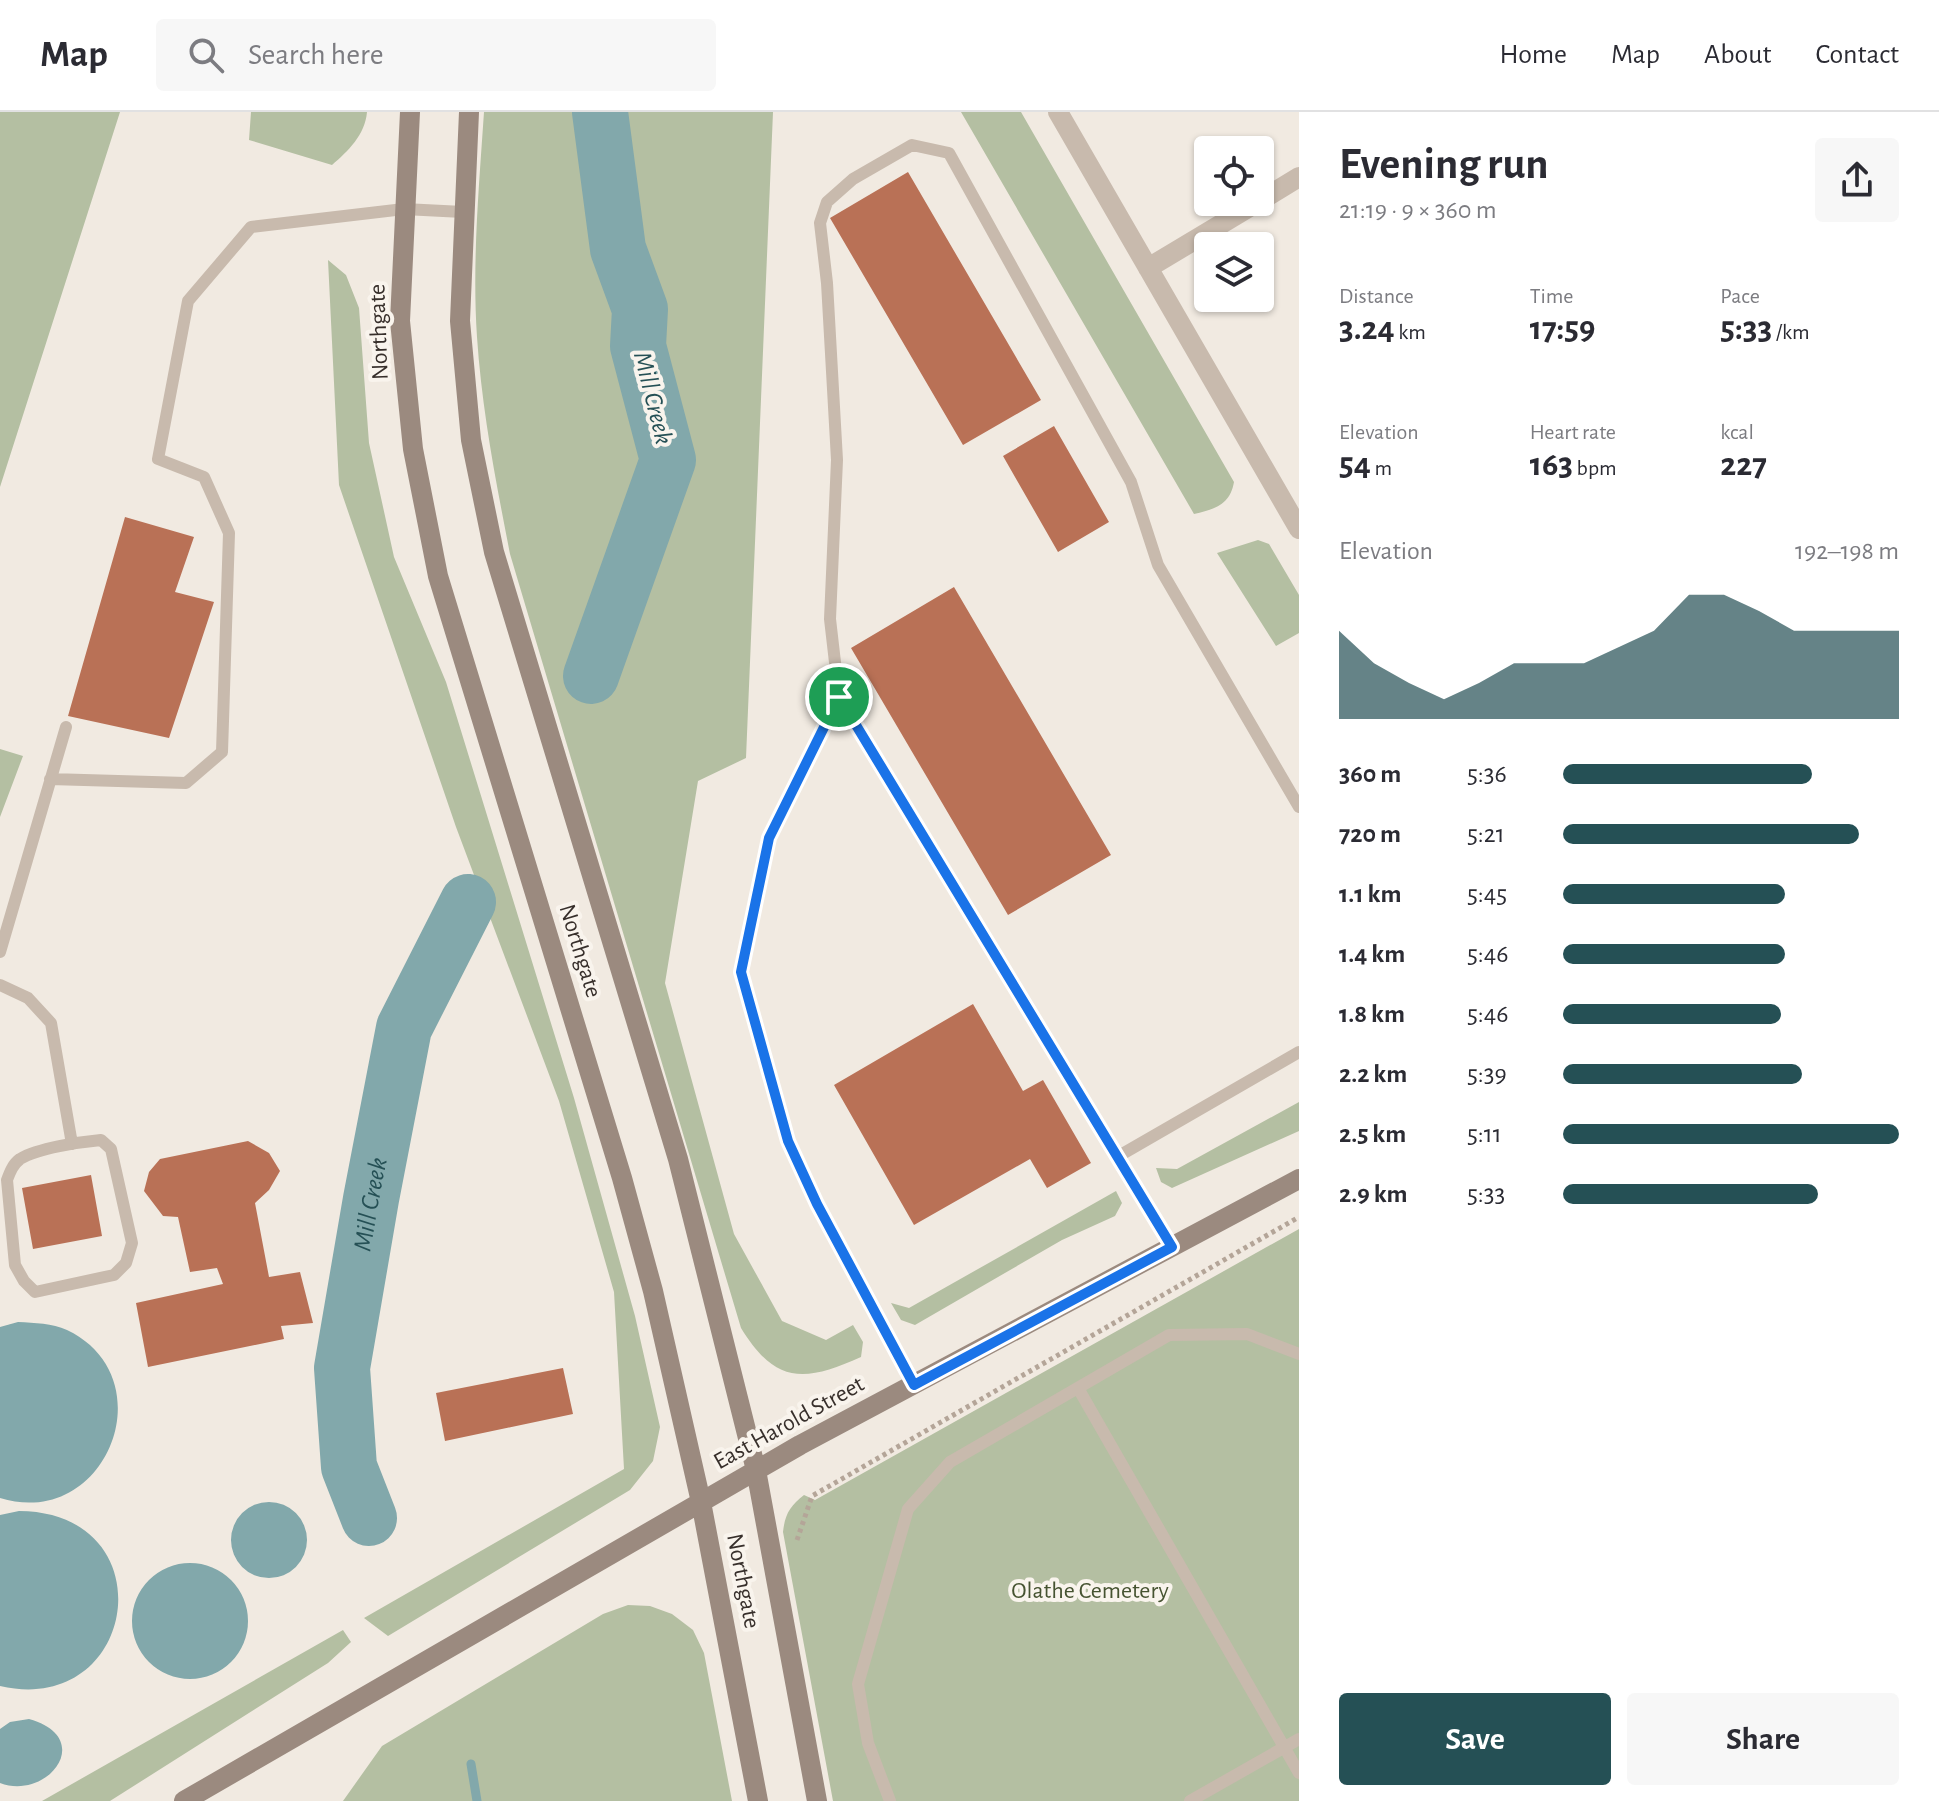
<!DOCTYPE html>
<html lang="en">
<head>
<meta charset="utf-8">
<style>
  body { margin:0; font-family:"Alegreya Sans",sans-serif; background:#f7f7f7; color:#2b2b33; height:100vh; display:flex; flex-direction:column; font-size:30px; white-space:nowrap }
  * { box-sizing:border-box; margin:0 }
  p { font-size:26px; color:#7c7c81 }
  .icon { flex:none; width:44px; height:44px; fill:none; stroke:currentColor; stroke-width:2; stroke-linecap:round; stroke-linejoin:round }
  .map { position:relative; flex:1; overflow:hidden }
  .sheet { display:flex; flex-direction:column; background:#fff; width:640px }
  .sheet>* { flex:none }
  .controls { position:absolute; left:1194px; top:24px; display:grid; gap:16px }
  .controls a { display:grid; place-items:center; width:80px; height:80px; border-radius:8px; background:#fff; box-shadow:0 2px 6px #0004; font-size:40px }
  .pin { position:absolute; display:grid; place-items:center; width:68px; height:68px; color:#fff; margin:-34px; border:4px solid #fff; border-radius:50%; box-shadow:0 2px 8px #0007 }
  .round { display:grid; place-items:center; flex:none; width:84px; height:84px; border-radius:8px; background:#f7f7f7 }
  .headline { display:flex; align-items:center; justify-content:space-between; height:136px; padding:0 40px }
  h1 { font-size:44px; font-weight:600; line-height:60px }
  .metrics { display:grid; grid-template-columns:repeat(3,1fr); gap:12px; height:136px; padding:8px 40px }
  .metrics div { display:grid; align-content:center }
  .metrics b { font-size:34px; font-weight:600 }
  .metrics small { font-size:22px; font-weight:400 }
  .metrics p { font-size:22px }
  .chart { height:224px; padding:16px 40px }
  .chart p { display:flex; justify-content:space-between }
  .chart svg { width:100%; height:144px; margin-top:8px; fill:#255055; opacity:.7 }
  .button { display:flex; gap:16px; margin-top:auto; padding:16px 40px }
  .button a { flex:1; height:92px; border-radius:8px; background:#255055; color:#fff; font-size:32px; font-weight:600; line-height:92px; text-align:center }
  .button a+a { background:#f7f7f7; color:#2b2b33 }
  ul { padding:0 40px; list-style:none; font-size:26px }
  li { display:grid; grid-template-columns:128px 96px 1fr; align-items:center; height:60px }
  li i { height:20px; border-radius:10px; background:#255055 }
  header { display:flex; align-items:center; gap:48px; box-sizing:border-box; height:112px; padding:0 40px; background:#fff; border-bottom:2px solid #e1e1e2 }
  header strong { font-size:38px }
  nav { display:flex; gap:44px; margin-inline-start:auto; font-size:28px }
  .search { width:560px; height:72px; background:#f7f7f7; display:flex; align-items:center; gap:20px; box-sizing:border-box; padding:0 28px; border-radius:8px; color:#7c7c81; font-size:30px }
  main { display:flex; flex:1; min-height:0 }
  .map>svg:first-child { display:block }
  .green { fill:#b4bfa2 }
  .water { fill:#82a8ab }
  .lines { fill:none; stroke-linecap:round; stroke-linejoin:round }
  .stream { stroke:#82a8ab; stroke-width:9 }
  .river { stroke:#82a8ab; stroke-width:56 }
  .building { fill:#b97156 }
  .path { stroke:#b4a598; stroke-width:5; stroke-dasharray:4 4; stroke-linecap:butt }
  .service { stroke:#c8baad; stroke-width:12 }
  .minor { stroke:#c8baad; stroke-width:20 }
  .secondary { stroke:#9b8a7f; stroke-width:20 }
  .route-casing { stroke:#fff; stroke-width:16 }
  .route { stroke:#1a73e8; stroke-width:10 }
  .labels { text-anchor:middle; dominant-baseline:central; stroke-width:8; stroke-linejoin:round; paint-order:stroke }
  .street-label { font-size:24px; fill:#372f2b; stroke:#f9f4ed }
  .park-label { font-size:24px; fill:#465331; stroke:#f9f4ed }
  .water-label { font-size:26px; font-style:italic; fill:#255055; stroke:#f9f4ed }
</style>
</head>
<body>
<header>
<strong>Map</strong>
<div class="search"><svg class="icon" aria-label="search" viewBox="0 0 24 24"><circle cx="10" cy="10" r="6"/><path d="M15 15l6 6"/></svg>Search here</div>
<nav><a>Home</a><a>Map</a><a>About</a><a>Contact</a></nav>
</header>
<main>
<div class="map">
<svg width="1299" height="1689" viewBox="0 0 1299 1689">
  <rect width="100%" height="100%" fill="#f1eae1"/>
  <path class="green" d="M0,0h120l-120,375z
    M251,0h116c-2,23 -19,39 -35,53l-83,-25z
    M484,0h289l-27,646 -48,23 -33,202 69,251 48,87 44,19 27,-15 10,17 -2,15c-56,25 -85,28 -120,-29l-231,-774c-14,-72 -28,-143 -33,-217 -5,-74 2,-151 7,-225z
    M961,0h60l213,370c-4,23 -19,27 -40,32z
    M328,148l18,15 13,33 10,135 25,114 52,125 128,416 61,218 25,111 -7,34 -23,29 -242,146 -24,-18 260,-149 -10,-177 -55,-191 -103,-274 -117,-342z
    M1258,428l11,4 30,51v38l-23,13 -59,-93z
    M0,637l23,7 -23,61z
    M1299,990v29l-127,57 -11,-6 -5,-14 21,1z
    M1116,1079l6,12 -7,13 -53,24 -147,85 -14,-5 -10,-17 18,5z
    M1299,1117v572h-466l-50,-269c2,-18 7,-26 21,-37l11,5z
    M628,1493l22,1 22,8 21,16 11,23 28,148h-389l39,-55 221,-132z
    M343,1518l8,12 -23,21 -218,138h-68z"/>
  <path class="water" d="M18,1210c17,1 34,1 49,8 100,48 39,201 -67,168v-171z
    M231 1428a38 38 0 1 1 76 0a38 38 0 1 1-76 0Z
    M19,1399c149,1 120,207 -19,175v-171z
    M132 1509a58 58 0 1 1 116 0a58 58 0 1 1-116 0Z
    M29,1607c68,19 18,82 -29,64v-54l10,-7z"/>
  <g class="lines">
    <path class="stream" d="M471,1652l6,37"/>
    <g class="river">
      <path d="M591,564l77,-216 -30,-114 2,-37 -22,-60 -18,-137"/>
      <path id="s1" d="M369,1406l-20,-51 -7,-99 29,-169 33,-171 64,-126"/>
    </g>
  </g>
  <path class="building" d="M908,60l133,228 -78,45 -133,-227z
    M1054,314l55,96 -51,30 -55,-96z
    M125,405l69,20 -19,55 39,10 -45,136 -101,-22z
    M954,475l157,268 -103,60 -157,-267z
    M973,892l50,87 20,-11 48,83 -44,25 -17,-29 -116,66 -80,-140z
    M248,1029l21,12 11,18 -11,19 -14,13 14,74 31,-5 13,51 -32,3 3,13 -136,28 -12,-64 87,-19 -6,-16 -27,4 -12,-55 -15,-1 -19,-25 5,-19 11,-13z
    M91,1063l11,61 -69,13 -11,-61z
    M563,1256l10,46 -128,27 -9,-48z"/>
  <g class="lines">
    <path class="path" d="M797,1428l15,-44 487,-279"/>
    <path class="service" d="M839,585l-9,-78 7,-159 -10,-177 -7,-60 7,-21 26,-23 59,-34 37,8 182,329 27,83 141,242
      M50,667l136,4 36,-31 7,-219 -25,-56 -46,-18 30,-158 63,-74 153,-18 59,3
      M0,840l66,-225
      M0,873l28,13 23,25 21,121
      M101,1028l10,9 21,94 -6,20 -12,12 -79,17 -11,-11 -9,-16 -8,-85c3,-8 6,-16 13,-21 18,-11 60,-17 81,-19z
      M1117,1045l182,-105
      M914,1273l-97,-181 -29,-63 -47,-169 28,-134 70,-141 333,550
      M1078,1276l221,385
      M890,1689l-22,-58 -10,-59 50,-175 42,-47 219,-127 78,-1 52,20
      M1190,1689l109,-62"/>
    <path class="minor" d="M1058,0l241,417
      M1260,89l39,-24
      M1148,156l110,-66"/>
    <path class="secondary" d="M410,0l-10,209 13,128 25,127 184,602 31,113 48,211 57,299
      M469,0l-9,209 11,119 23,112 184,607 78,311 61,331
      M184,1689l616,-356 499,-266"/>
  </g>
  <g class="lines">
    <g class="route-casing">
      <path id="route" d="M839,585l333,550 -258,138 -97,-181 -29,-63 -47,-169 28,-134z"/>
    </g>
    <use href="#route" class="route"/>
  </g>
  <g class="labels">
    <g class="street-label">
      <text transform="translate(379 220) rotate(-92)">Northgate</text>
      <text transform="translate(580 839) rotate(73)">Northgate</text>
      <text transform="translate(789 1311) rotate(-29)">East Harold Street</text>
      <text transform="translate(743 1469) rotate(79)">Northgate</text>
    </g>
    <g class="park-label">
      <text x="1090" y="1479">Olathe Cemetery</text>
    </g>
    <g class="water-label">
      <text transform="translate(653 286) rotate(76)">Mill Creek</text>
      <text stroke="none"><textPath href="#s1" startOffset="320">Mill Creek</textPath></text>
    </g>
  </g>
</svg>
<div class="controls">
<a><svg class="icon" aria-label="locate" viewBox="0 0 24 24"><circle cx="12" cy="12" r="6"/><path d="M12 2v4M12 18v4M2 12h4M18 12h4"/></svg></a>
<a><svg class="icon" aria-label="layers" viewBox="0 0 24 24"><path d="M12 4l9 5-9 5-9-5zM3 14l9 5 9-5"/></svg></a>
</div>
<div class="pin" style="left:839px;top:585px;background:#1e9e55"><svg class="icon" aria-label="arrive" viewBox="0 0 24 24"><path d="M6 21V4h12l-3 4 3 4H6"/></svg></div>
</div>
<section class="sheet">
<div class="headline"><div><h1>Evening run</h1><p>21:19 · 9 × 360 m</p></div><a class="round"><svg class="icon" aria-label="share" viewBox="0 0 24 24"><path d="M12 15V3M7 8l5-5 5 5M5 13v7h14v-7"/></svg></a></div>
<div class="metrics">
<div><p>Distance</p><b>3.24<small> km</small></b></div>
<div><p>Time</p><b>17:59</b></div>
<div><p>Pace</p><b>5:33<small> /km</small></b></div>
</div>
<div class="metrics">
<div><p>Elevation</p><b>54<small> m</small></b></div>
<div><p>Heart rate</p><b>163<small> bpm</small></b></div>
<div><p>kcal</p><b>227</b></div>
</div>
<div class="chart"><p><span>Elevation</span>192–198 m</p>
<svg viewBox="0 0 160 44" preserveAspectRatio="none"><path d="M0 44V17L10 27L20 33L30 38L40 33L50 27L60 27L70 27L80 22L90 17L100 6L110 6L120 11L130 17L140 17L150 17L160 17V44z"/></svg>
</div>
<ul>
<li><b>360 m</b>5:36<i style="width:74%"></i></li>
<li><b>720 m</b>5:21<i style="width:88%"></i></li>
<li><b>1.1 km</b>5:45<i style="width:66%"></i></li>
<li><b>1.4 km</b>5:46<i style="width:66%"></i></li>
<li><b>1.8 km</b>5:46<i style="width:65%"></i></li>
<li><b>2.2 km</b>5:39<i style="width:71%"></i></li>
<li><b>2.5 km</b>5:11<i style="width:100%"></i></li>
<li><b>2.9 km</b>5:33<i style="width:76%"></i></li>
</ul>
<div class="button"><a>Save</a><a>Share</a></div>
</section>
</main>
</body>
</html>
